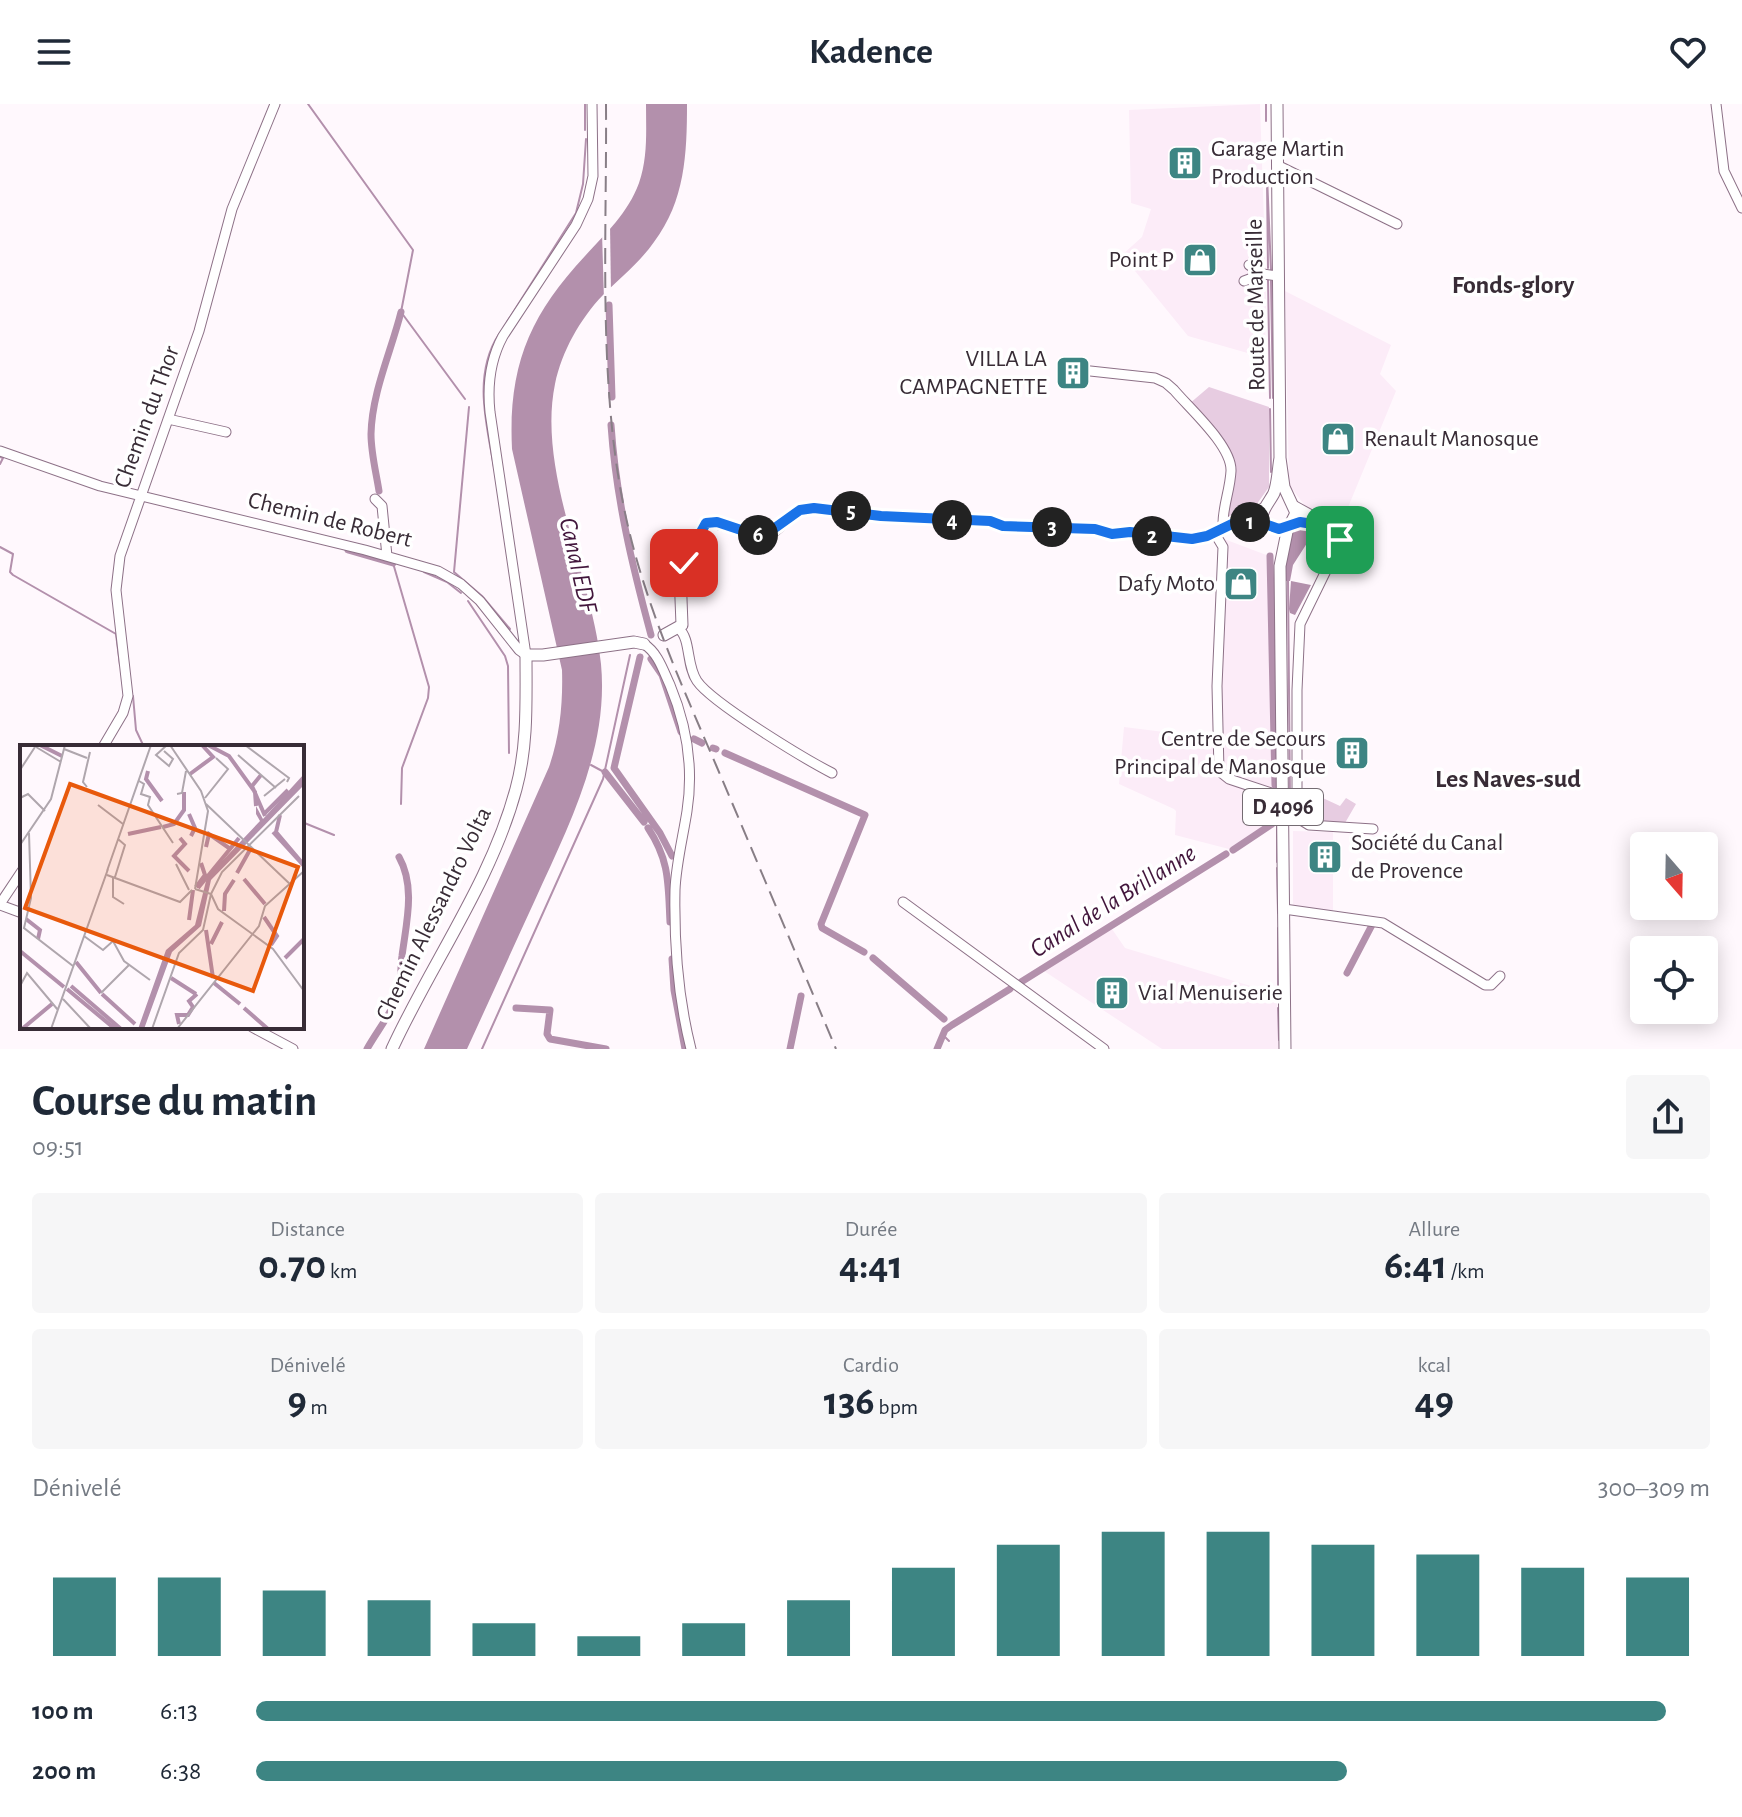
<!DOCTYPE html>
<html lang="fr">
<head>
<meta charset="utf-8">
<style>
  body { margin:0; font-family:"Alegreya Sans",sans-serif; background:#f6f6f7; color:#1f2937; height:100vh; display:flex; flex-direction:column; font-size:30px; white-space:nowrap }
  * { box-sizing:border-box; margin:0 }
  p { font-size:26px; color:#747a83 }
  .icon { flex:none; width:44px; height:44px; fill:none; stroke:currentColor; stroke-width:2; stroke-linecap:round; stroke-linejoin:round }
  .map { position:relative; height:945px; overflow:hidden }
  .details { display:flex; flex-direction:column; background:#fff; flex:1 }
  .details>* { flex:none }
  .needle { width:52px; rotate:160deg }
  .controls { position:absolute; left:1630px; top:728px; display:grid; gap:16px }
  .controls a { display:grid; place-items:center; width:88px; height:88px; border-radius:8px; background:#fff; box-shadow:0 4px 20px #0003; font-size:40px }
  .pin { position:absolute; display:grid; place-items:center; width:68px; height:68px; color:#fff; margin:-34px; border-radius:16px; box-shadow:0 4px 12px #0006 }
  .km { position:absolute; width:40px; height:40px; margin:-20px; border-radius:50%; background:#222; color:#fff; font-size:22px; line-height:40px; text-align:center }
  .round { display:grid; place-items:center; flex:none; width:84px; height:84px; border-radius:8px; background:#f6f6f7 }
  .head { display:flex; align-items:center; justify-content:space-between; height:136px; padding:0 32px }
  h1 { font-size:44px; font-weight:700; line-height:60px }
  .figures { display:grid; grid-template-columns:repeat(3,1fr); gap:12px; height:136px; padding:8px 32px }
  .figures div { display:grid; align-content:center; border-radius:8px; background:#f6f6f7; text-align:center }
  .figures b { font-size:40px; font-weight:700 }
  .figures small { font-size:22px; font-weight:400 }
  .figures p { font-size:22px }
  .chart { height:224px; padding:16px 32px }
  .chart p { display:flex; justify-content:space-between }
  .chart svg { width:100%; height:144px; margin-top:8px; stroke:#3d8583; stroke-width:6 }
  ul { padding:0 32px; list-style:none; font-size:26px }
  li { display:grid; grid-template-columns:128px 96px 1fr; align-items:center; height:60px }
  li i { height:20px; border-radius:10px; background:#3d8583 }
  header { display:flex; justify-content:space-between; align-items:center; height:104px; padding:0 32px; background:#fff; font-size:36px; font-weight:700 }
  .map>svg:first-child { display:block }
  .built { fill:#fcecf8 }
  .green { fill:#e7cce1 }
  .water { fill:#b390ac }
  .pier { fill:#fff8fd }
  .lines { fill:none; stroke-linecap:round; stroke-linejoin:round }
  .stream { stroke:#b390ac; stroke-width:2 }
  .canal { stroke:#b390ac; stroke-width:7 }
  .minor-casing { stroke:#8d7187; stroke-width:11 }
  .major-casing { stroke:#8d7187; stroke-width:13 }
  .minor { stroke:#fff; stroke-width:9 }
  .major { stroke:#fff; stroke-width:11 }
  .rail { stroke:#887e86; stroke-width:2; stroke-dasharray:16 8; stroke-linecap:butt }
  .route-casing { stroke:#fff; stroke-width:16 }
  .route { stroke:#1a73e8; stroke-width:10 }
  .labels { text-anchor:middle; dominant-baseline:central; stroke-width:7; stroke-linejoin:round; paint-order:stroke }
  .shield { fill:#fff; stroke:#746b72; stroke-width:2 }
  .shield-label { font-size:22px; font-weight:bold; fill:#382c36 }
  .poi-label { font-size:24px; fill:#382c36; stroke:#fff; text-anchor:start }
  .street-label { font-size:24px; fill:#382c36; stroke:#fff }
  .neighbourhood-label { font-size:26px; font-weight:bold; fill:#382c36; stroke:#fff }
  .water-label { font-size:26px; font-style:italic; fill:#42163c; stroke:#fff }
  .inset-river { fill:none; stroke:#b390ac; stroke-width:4 }
  .inset-road { fill:none; stroke:#afa6ad; stroke-width:2 }
  .view { fill:#e8590c; fill-opacity:0.15; stroke:#e8590c; stroke-width:4 }
  .inset-edge { fill:none; stroke:#382c36; stroke-width:4 }
</style>
</head>
<body>
<header><svg class="icon" aria-label="menu" viewBox="0 0 24 24"><path d="M4 6h16M4 12h16M4 18h16"/></svg>Kadence<svg class="icon" aria-label="heart" viewBox="0 0 24 24"><path d="M12 20l-8-8c-3-5 5-10 8-4 3-6 11-1 8 4z"/></svg></header>
<div class="map">
<svg width="1742" height="945" viewBox="0 0 1742 945">
  <rect width="100%" height="100%" fill="#fff8fd"/>
  <path class="built" d="M1260,0l6,179 -1,75 -77,-22 -66,-81 20,-18 9,-28 -20,-6 -2,-93z
    M1285,187l106,54 -11,29 16,17 -54,131 -36,-15 -17,-22z
    M1224,435l45,17 5,229 -2,36 -43,28 -54,-14 1,-24 -2,-2 -55,-25 5,-57 96,12z
    M1293,727l40,1v80l-40,-4z
    M1112,825l13,19 152,46 2,55h-117l-118,-78z"/>
  <path class="green" d="M1209,283l60,20v80l-15,21 -24,9h-3l7,-48 -45,-65z
    M1312,689l28,13 6,-8 10,6 -11,19 -32,-2 -8,-7h7z"/>
  <path class="water" d="M646,0h41c0,50 -2,97 -33,138 -14,20 -34,36 -51,53 -23,24 -41,56 -48,89 -18,87 37,192 46,280 8,84 -32,161 -66,236 -23,50 -45,99 -68,149h-43l125,-282c11,-32 14,-64 13,-97l-50,-221c-4,-82 17,-133 73,-193 21,-23 43,-43 54,-73 9,-26 7,-52 7,-79z
    M1302,421l16,1 -25,39 -3,16h-4v-29l5,-19z
    M1291,477l20,4 -16,30 -5,-2 -1,-4z"/>
  <path class="pier" d="M610,120l1,69 -7,7 -2,-68z"/>
  <g class="lines">
    <path class="stream" d="M308,0l105,146 -12,62 64,87
      M585,0v26
      M1266,17v-17
      M1267,72l4,94
      M1267,77l1,87
      M1268,176l2,118
      M1271,177l2,117
      M507,218l69,-109 7,-29 3,-45
      M469,303l-15,165 28,24 28,33
      M1270,305l1,63
      M0,353l3,1 -3,6
      M494,363c-8,-45 -21,-93 5,-133
      M0,443l13,7 -3,18 3,3 103,59 4,31
      M393,459l36,124 -1,11 -26,70 -1,36
      M424,468l23,10 14,11
      M1288,477l2,218
      M468,497l37,55 3,10 1,87
      M133,592l3,34 8,17
      M591,661l13,7
      M302,718l32,13
      M1277,758v-47
      M1277,764l1,45
      M1278,824v64
      M1278,904l1,32
      M943,931l6,6
      M482,945l121,-270 27,-124"/>
    <path class="canal" d="M609,201l3,92
      M611,321c5,73 21,140 40,210
      M379,387c-3,-19 -8,-38 -8,-57 1,-42 20,-82 30,-122
      M348,446l45,13
      M1270,452l5,229
      M640,553l-26,111 46,65 12,23
      M651,555l11,16 19,57
      M694,635l8,4
      M713,644l3,1
      M725,649l140,62 -44,109 1,4 42,24
      M605,668l39,50
      M648,724c22,33 20,56 22,94
      M1233,746l39,-26 2,-17
      M873,854l71,61
      M672,855l2,31 11,59
      M1347,869l25,-48
      M1021,878l205,-128
      M516,904l34,2 -3,24 3,5 56,10
      M367,945c10,-18 25,-36 31,-55 4,-13 2,-25 4,-38 4,-32 14,-69 -3,-99
      M790,945l11,-53
      M937,945l8,-19 7,-5 58,-36"/>
    <g class="minor-casing">
      <path id="minor" d="M1716,0l8,67 18,37
        M1277,61l120,59
        M1249,161l14,9
        M1244,177l19,-7 15,2
        M1081,266l74,8 11,5 8,7c16,19 58,56 57,81 -1,20 -9,37 -8,56
        M168,315l58,13
        M0,347l100,35 265,64 73,21 23,13 19,17 39,49 7,5
        M375,395l7,7 5,50
        M1295,402l40,22 5,14 -40,82 -3,66v121l4,9 8,5 64,4
        M1293,419l28,1
        M1214,428l9,15 -6,139 2,85 10,8 54,18
        M679,525c12,10 7,36 18,52 15,22 108,78 135,92
        M644,540c14,9 19,26 26,41 17,41 24,81 17,126 -4,26 -11,53 -12,79 -1,53 3,108 16,159
        M526,551l-36,-243c-3,-28 0,-52 13,-76l73,-111 12,-26 5,-23 -1,-72
        M103,643l20,-34 5,-17 -12,-106 4,-34 79,-225 33,-122 43,-105
        M903,798l201,147
        M0,800l22,-33
        M0,801l22,8
        M1284,805l99,14 102,62h6l9,-9
        M252,923l41,22"/>
    </g>
    <g class="major-casing">
      <path id="major" d="M1277,0l3,354c-2,11 -2,24 -6,35 -7,14 -25,29 5,36l11,-4 6,-12 -12,-26 -4,-29
        M664,531l18,-10 -2,-52 7,-19 17,-29 7,-3 54,13 10,-5 21,-18 12,-4 71,8 111,5 13,5 92,3 17,5 18,-2 62,7 15,-3 56,-27
        M392,945c40,-87 99,-167 124,-260 12,-44 10,-89 10,-134h17l91,-13 10,2
        M1285,945l-5,-483 8,-39"/>
    </g>
    <use href="#minor" class="minor"/>
    <use href="#major" class="major"/>
    <path class="rail" d="M606,0c1,129 -8,272 17,399 18,92 56,176 93,262 40,94 80,189 120,284"/>
  </g>
  <g class="lines">
    <g class="route-casing">
      <path id="route" d="M684,459l22,-40 11,-1 36,12 12,1 35,-25 14,-2 67,8 109,5 13,5 92,3 17,5 18,-2 62,7 15,-3 27,-13h28l17,6 21,-7 32,5 8,13"/>
    </g>
    <use href="#route" class="route"/>
  </g>
  <defs>
    <g id="building-square" transform="scale(1.8)"><rect x="-9" y="-9" width="18" height="18" rx="4" fill="#3d8583" stroke="#fff"/><path d="M-4-6H4V6H1V3H-1V6H-4ZM-2.5-4.3h1.7v1.8h-1.7ZM.8-4.3h1.7v1.8H.8ZM-2.5-1h1.7V.8h-1.7ZM.8-1h1.7V.8H.8Z" fill="#fff"/></g>
    <g id="shop-square" transform="scale(1.8)"><rect x="-9" y="-9" width="18" height="18" rx="4" fill="#3d8583" stroke="#fff"/><path d="M-5-2.5h2.3a2.7 3.5 0 0 1 5.4 0H5L5.5 6h-11ZM-1.5-2.5h3a1.5 2.3 0 0 0-3 0Z" fill="#fff"/></g>
  </defs>
  <g fill-rule="evenodd">
    <use href="#building-square" x="1185" y="59"/>
    <use href="#shop-square" x="1200" y="156"/>
    <use href="#building-square" x="1073" y="269"/>
    <use href="#shop-square" x="1338" y="335"/>
    <use href="#shop-square" x="1241" y="480"/>
    <use href="#building-square" x="1352" y="649"/>
    <use href="#building-square" x="1325" y="753"/>
    <use href="#building-square" x="1112" y="889"/>
  </g>
  <g class="labels">
    <rect class="shield" x="1243" y="685" width="80" height="36" rx="6"/>
    <g class="shield-label">
      <text x="1283" y="703">D 4096</text>
    </g>
    <g class="poi-label">
      <text x="1211" y="45">Garage Martin<tspan x="1211" dy="28">Production</tspan></text>
      <text x="1174" y="156" text-anchor="end">Point P</text>
      <text x="1047" y="255" text-anchor="end">VILLA LA<tspan x="1047" dy="28">CAMPAGNETTE</tspan></text>
      <text x="1364" y="335">Renault Manosque</text>
      <text x="1215" y="480" text-anchor="end">Dafy Moto</text>
      <text x="1326" y="635" text-anchor="end">Centre de Secours<tspan x="1326" dy="28">Principal de Manosque</tspan></text>
      <text x="1351" y="739">Société du Canal<tspan x="1351" dy="28">de Provence</tspan></text>
      <text x="1138" y="889">Vial Menuiserie</text>
    </g>
    <g class="street-label">
      <text transform="translate(1256 201) rotate(-91)">Route de Marseille</text>
      <text transform="translate(147 313) rotate(-70)">Chemin du Thor</text>
      <text transform="translate(330 416) rotate(14)">Chemin de Robert</text>
      <text transform="translate(434 810) rotate(-64)">Chemin Alessandro Volta</text>
    </g>
    <g class="neighbourhood-label">
      <text x="1513" y="181">Fonds-glory</text>
      <text x="1508" y="675">Les Naves-sud</text>
    </g>
    <g class="water-label">
      <text transform="translate(578 461) rotate(77)">Canal EDF</text>
      <text transform="translate(1113 797) rotate(-32)">Canal de la Brillanne</text>
    </g>
  </g>
  <g transform="translate(20 641)">
    <rect width="284" height="284" fill="#fff8fd"/>
    <path d="M284,29v11l-93,95 -10,46 -29,26 -28,77h-6l28,-79 29,-25 12,-48 53,-56 -4,-7v-8l7,13z" fill="#b390ac"/>
    <path class="inset-river" d="M20,0l22,11M188,0l21,11 26,36 1,14M128,26l-2,8 16,22M170,29l23,-17 -11,-12M241,30l-9,11 13,30M169,69l6,14 -4,8M244,69l24,-24M260,70l-4,17 28,33M143,82l11,-3 10,-14v-18M253,87l31,34M108,89l33,-7M160,93l5,6 -11,12 15,15M186,102l3,-13 20,14M217,128l14,-25M224,134l21,25M176,142l9,-12 -4,-12M178,143l41,-50M204,166l1,-17 9,-14M244,172l13,19 -6,9M6,174l14,11 -2,9M169,175l4,-30M186,185l7,48M191,199l11,-22M0,206l44,36M265,213l19,-19M56,217l25,31M151,233l25,16M194,238l26,21M51,241l50,43M47,244l48,40M82,249l33,30M224,263l24,21M159,279l-2,-9h11l5,-8 -4,-6 8,-7M2,284l30,-25"/>
    <path class="inset-road" d="M150,0l31,46 7,20 -13,78M225,0l44,33 -2,4M16,2l25,15M44,4l23,9M144,6l9,8 -4,7 -13,-11 11,-10M218,10l38,33M0,25l15,-23M119,36l5,3 -3,10 9,3 -2,8 25,38M67,42l-4,-5 7,-30M157,49l5,-1 4,-22M244,51l21,-17M0,53l8,-4 17,17M185,53l23,-29 -12,-11M186,59l86,82M78,60l25,19M9,88l2,65 -7,30 49,38M0,100l31,-46 14,-54M156,119l13,26M87,126l44,-126M87,130l73,27 12,-12M95,132l10,-32 -7,-6M93,133v19l11,7M175,144l16,5 11,-22 77,-76M191,149l7,15 55,40 31,42M64,191l19,14 10,-9 11,20 26,19M0,241l7,-13 31,37M81,248l28,-28M43,254l28,30M31,284l57,-160M132,284l27,-76 24,-23 8,-36M157,284l82,-103 6,-20 39,-35"/>
    <path class="view" d="M50,39l228,83 -45,124 -228,-83z"/>
    <rect width="284" height="284" class="inset-edge"/>
  </g>
</svg>
<div class="controls">
<a><svg class="needle" viewBox="-14 -14 28 28"><path d="M0-13l5 13h-10z" fill="#e53935"/><path d="M0 13l5-13h-10z" fill="#747a83"/></svg></a>
<a><svg class="icon" aria-label="locate" viewBox="0 0 24 24"><circle cx="12" cy="12" r="6"/><path d="M12 2v4M12 18v4M2 12h4M18 12h4"/></svg></a>
</div>
<div class="pin" style="left:1340px;top:436px;background:#1e9e55"><svg class="icon" aria-label="arrive" viewBox="0 0 24 24"><path d="M6 21V4h12l-3 4 3 4H6"/></svg></div>
<div class="pin" style="left:684px;top:459px;background:#d93025"><svg class="icon" aria-label="check" viewBox="0 0 24 24"><path d="M5 12l5 5 9-10"/></svg></div>
<b class="km" style="left:1250px;top:418px">1</b>
<b class="km" style="left:1152px;top:432px">2</b>
<b class="km" style="left:1052px;top:423px">3</b>
<b class="km" style="left:952px;top:416px">4</b>
<b class="km" style="left:851px;top:407px">5</b>
<b class="km" style="left:758px;top:431px">6</b>
</div>
<section class="details">
<div class="head"><div><h1>Course du matin</h1><p>09:51</p></div><a class="round"><svg class="icon" aria-label="share" viewBox="0 0 24 24"><path d="M12 15V3M7 8l5-5 5 5M5 13v7h14v-7"/></svg></a></div>
<div class="figures">
<div><p>Distance</p><b>0.70<small> km</small></b></div>
<div><p>Durée</p><b>4:41</b></div>
<div><p>Allure</p><b>6:41<small> /km</small></b></div>
</div>
<div class="figures">
<div><p>Dénivelé</p><b>9<small> m</small></b></div>
<div><p>Cardio</p><b>136<small> bpm</small></b></div>
<div><p>kcal</p><b>49</b></div>
</div>
<div class="chart"><p><span>Dénivelé</span>300–309 m</p>
<svg viewBox="0 0 160 44" preserveAspectRatio="none"><path d="M5 44V20M15 44V20M25 44V24M35 44V27M45 44V34M55 44V38M65 44V34M75 44V27M85 44V17M95 44V10M105 44V6M115 44V6M125 44V10M135 44V13M145 44V17M155 44V20"/></svg>
</div>
<ul>
<li><b>100 m</b>6:13<i style="width:97%"></i></li>
<li><b>200 m</b>6:38<i style="width:75%"></i></li>
</ul>
</section>
</body>
</html>
